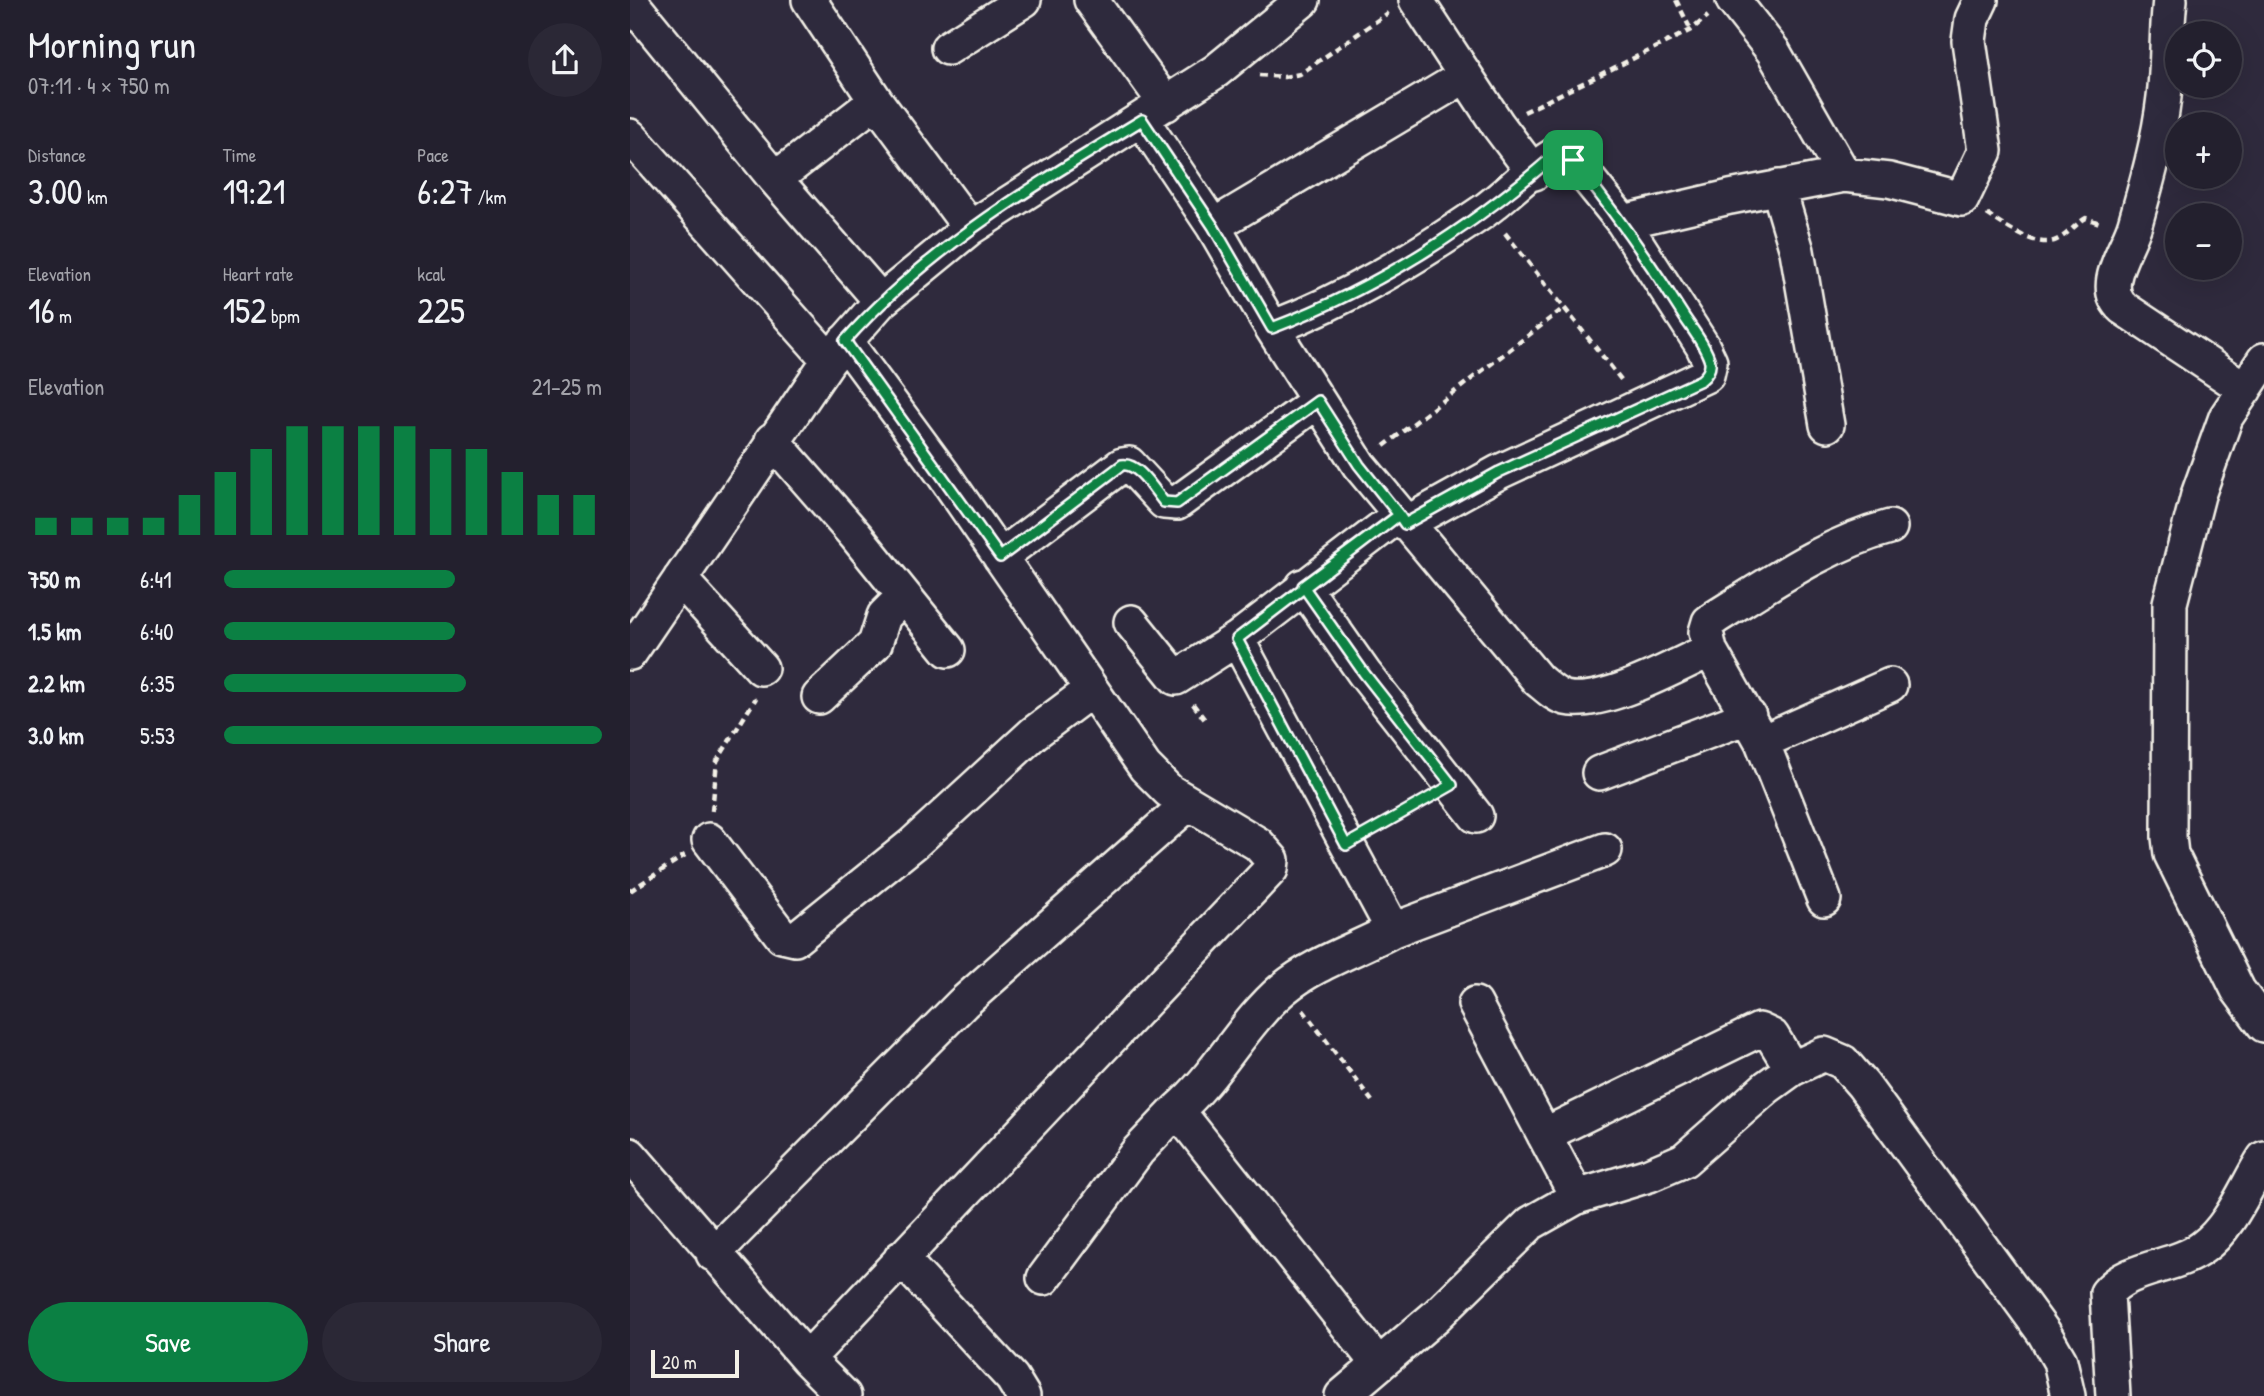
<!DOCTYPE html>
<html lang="en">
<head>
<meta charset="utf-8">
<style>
  body { margin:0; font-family:"Patrick Hand",sans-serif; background:#2b2836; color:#f1f3f6; height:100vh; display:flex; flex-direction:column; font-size:26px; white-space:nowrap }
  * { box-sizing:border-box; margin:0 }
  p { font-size:23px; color:#a3a3aa }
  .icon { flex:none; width:38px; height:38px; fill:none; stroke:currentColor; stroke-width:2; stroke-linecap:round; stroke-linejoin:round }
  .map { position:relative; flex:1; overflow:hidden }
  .details { display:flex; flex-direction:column; background:#23202e; width:630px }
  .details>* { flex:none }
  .buttons { position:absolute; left:1535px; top:21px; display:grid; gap:14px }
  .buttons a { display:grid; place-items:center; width:77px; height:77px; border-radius:50%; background:#23202e; box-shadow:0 7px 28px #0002,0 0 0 2px #403e4a; font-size:35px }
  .scale { position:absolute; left:21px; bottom:18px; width:88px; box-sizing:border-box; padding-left:7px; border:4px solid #f4f1e8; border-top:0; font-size:19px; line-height:24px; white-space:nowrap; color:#f4f1e8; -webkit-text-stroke:5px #2f2a3d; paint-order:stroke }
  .pin { position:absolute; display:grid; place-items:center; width:60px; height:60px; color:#fff; margin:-30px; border-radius:14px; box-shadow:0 4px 10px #0006 }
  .round { display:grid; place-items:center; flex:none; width:74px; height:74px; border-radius:37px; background:#2b2836 }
  .overview { display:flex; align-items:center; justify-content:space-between; height:119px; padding:0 28px }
  h1 { font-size:38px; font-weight:600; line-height:52px }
  .figures { display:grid; grid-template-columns:repeat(3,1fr); gap:10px; height:119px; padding:7px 28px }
  .figures div { display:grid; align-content:center }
  .figures b { font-size:35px; font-weight:600 }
  .figures small { font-size:19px; font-weight:400 }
  .figures p { font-size:19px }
  .chart { height:196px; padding:14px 28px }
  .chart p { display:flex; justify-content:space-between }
  .chart svg { width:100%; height:126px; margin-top:7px; stroke:#0b8043; stroke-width:6 }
  .cta { display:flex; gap:14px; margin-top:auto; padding:14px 28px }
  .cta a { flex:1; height:80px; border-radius:42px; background:#0b8043; color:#fff; font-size:28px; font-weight:600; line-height:80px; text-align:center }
  .cta a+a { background:#2b2836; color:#f1f3f6 }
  ul { padding:0 28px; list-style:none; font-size:23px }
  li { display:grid; grid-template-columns:112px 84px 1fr; align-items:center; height:52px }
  li i { height:18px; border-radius:9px; background:#0b8043 }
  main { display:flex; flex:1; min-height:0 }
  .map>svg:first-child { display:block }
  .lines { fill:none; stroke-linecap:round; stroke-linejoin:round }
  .minor-casing { stroke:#f4f1e8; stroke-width:38 }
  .path { stroke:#f4f1e8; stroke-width:4.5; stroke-dasharray:7 5; stroke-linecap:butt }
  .minor { stroke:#2f2a3d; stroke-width:33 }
  .route-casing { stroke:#fff; stroke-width:14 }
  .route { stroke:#0b8043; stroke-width:9 }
</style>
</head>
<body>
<main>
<section class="details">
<div class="overview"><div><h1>Morning run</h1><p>07:11 · 4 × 750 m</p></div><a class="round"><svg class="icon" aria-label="share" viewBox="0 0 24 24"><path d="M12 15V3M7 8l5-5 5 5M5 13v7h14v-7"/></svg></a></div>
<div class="figures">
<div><p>Distance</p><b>3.00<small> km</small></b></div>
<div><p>Time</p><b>19:21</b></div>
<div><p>Pace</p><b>6:27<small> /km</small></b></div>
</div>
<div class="figures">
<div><p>Elevation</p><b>16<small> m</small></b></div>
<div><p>Heart rate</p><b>152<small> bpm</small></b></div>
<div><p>kcal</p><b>225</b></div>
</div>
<div class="chart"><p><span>Elevation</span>21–25 m</p>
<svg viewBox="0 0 160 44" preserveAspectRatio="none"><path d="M5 44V38M15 44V38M25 44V38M35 44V38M45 44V30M55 44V22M65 44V14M75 44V6M85 44V6M95 44V6M105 44V6M115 44V14M125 44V14M135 44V22M145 44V30M155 44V30"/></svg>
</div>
<ul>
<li><b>750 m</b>6:41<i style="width:61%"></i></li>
<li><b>1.5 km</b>6:40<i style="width:61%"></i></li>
<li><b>2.2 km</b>6:35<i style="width:64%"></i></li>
<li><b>3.0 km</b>5:53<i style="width:100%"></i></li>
</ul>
<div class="cta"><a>Save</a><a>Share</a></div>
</section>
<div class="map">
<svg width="1634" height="1396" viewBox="0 0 1634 1396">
  <rect width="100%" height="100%" fill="#2f2a3d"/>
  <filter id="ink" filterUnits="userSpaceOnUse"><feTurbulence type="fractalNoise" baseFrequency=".0143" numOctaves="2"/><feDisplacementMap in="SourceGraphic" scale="14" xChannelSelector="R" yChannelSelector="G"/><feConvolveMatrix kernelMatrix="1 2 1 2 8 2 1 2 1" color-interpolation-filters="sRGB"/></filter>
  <g filter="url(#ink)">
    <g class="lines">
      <g class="minor-casing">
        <path id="minor" d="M179,0l67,101 94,127
          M461,0l75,104
          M786,0l82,125 36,48
          M1103,0l40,51 71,124
          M1540,0c-4,32 -2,65 -6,97 -5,43 -17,85 -29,127 -7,25 -37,62 -12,84l122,81
          M0,1l145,178
          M318,48l76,-48
          M246,101l-101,78 106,122
          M512,120l71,106 59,102 87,137 179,215c8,6 16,15 27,18 37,9 111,-32 145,-48
          M0,136l199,224
          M1148,187l19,64 30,174
          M583,226l252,-150
          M642,328c78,-30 143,-70 212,-117 19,-13 60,-54 77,-59l12,8 50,62 107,-25 114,-22 45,5 73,19 23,-48 -16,-110 3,-22 9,-19
          M1634,360l-38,57 -28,78 -28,108 -1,234 2,17 67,136 26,35
          M142,440l84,96 92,114
          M775,524l94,-52 208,-97 3,-13 -8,-17 -79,-123
          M370,557l122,-92 7,-1 35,38 13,1 141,-102
          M50,579l81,89
          M673,586l61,87 112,143
          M501,622l45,56 61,-39 162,-124
          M0,653l199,-293 52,-59 89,-73 246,-157 87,-71
          M189,697l56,-53 9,-28 20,-20
          M1132,742l128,-57
          M969,773l150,-57
          M79,840l73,96 13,3 118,-95 121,-111 56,-42
          M1194,899l-62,-157 -52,-92 -4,-18 3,-10 7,-5c55,-34 110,-73 174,-90
          M763,930l212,-80
          M845,1004l102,193
          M547,1110c41,-35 65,-86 106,-121 31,-26 75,-40 110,-59l-156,-291
          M914,1135l215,-105 13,6 20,33
          M0,1155l177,204 464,-490 1,-9 -14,-16 -89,-53 -24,-24 -202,-293 -98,-133
          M83,1254l250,-251 225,-199
          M271,1258l111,120 11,18
          M414,1278l94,-127 39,-41 201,254
          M177,1359l37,37
          M712,1396l94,-80 95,-93 46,-26 72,-22 35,-15 83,-73 25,-18 32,-15 19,8 20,23 181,248 16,28 8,35
          M1483,1396l-6,-103c22,-27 69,-25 96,-46 28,-20 43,-61 61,-89"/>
      </g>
      <path class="path" d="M1046,0l15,30
        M629,75l25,2 16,-3 88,-61
        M894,112l167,-82 17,-14
        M1357,214c17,11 46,33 67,27 12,-4 21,-17 32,-23l16,6
        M875,233l118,149
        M754,446l180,-138
        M563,704l12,16
        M82,811l5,-50 39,-63
        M744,829l53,-30
        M0,891l55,-36
        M673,1010l69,91"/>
      <use href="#minor" class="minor"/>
    </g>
  </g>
  <g class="lines" filter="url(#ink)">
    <g class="route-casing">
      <path id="route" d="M943,160l-8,-7 -10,2c-84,73 -180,134 -283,173l-59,-102 -71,-106c-108,66 -212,126 -297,221l155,216 122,-92c16,-3 32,25 42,37l13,1 141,-102 41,64 40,50 -162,124 109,206 106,-60 -88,-112 -61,-87 96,-71 6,9 94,-52 202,-92c5,-4 10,-10 9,-18 -4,-16 -18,-33 -27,-47 -34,-55 -70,-105 -110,-155"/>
    </g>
    <use href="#route" class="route"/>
  </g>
</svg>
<div class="buttons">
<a><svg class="icon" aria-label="locate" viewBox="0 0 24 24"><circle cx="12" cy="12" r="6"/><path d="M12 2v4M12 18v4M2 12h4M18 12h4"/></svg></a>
<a>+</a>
<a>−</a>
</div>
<div class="scale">20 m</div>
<div class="pin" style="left:943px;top:160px;background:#1e9e55"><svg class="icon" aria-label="arrive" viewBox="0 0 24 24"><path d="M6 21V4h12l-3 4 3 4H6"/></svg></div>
</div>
</main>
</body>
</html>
